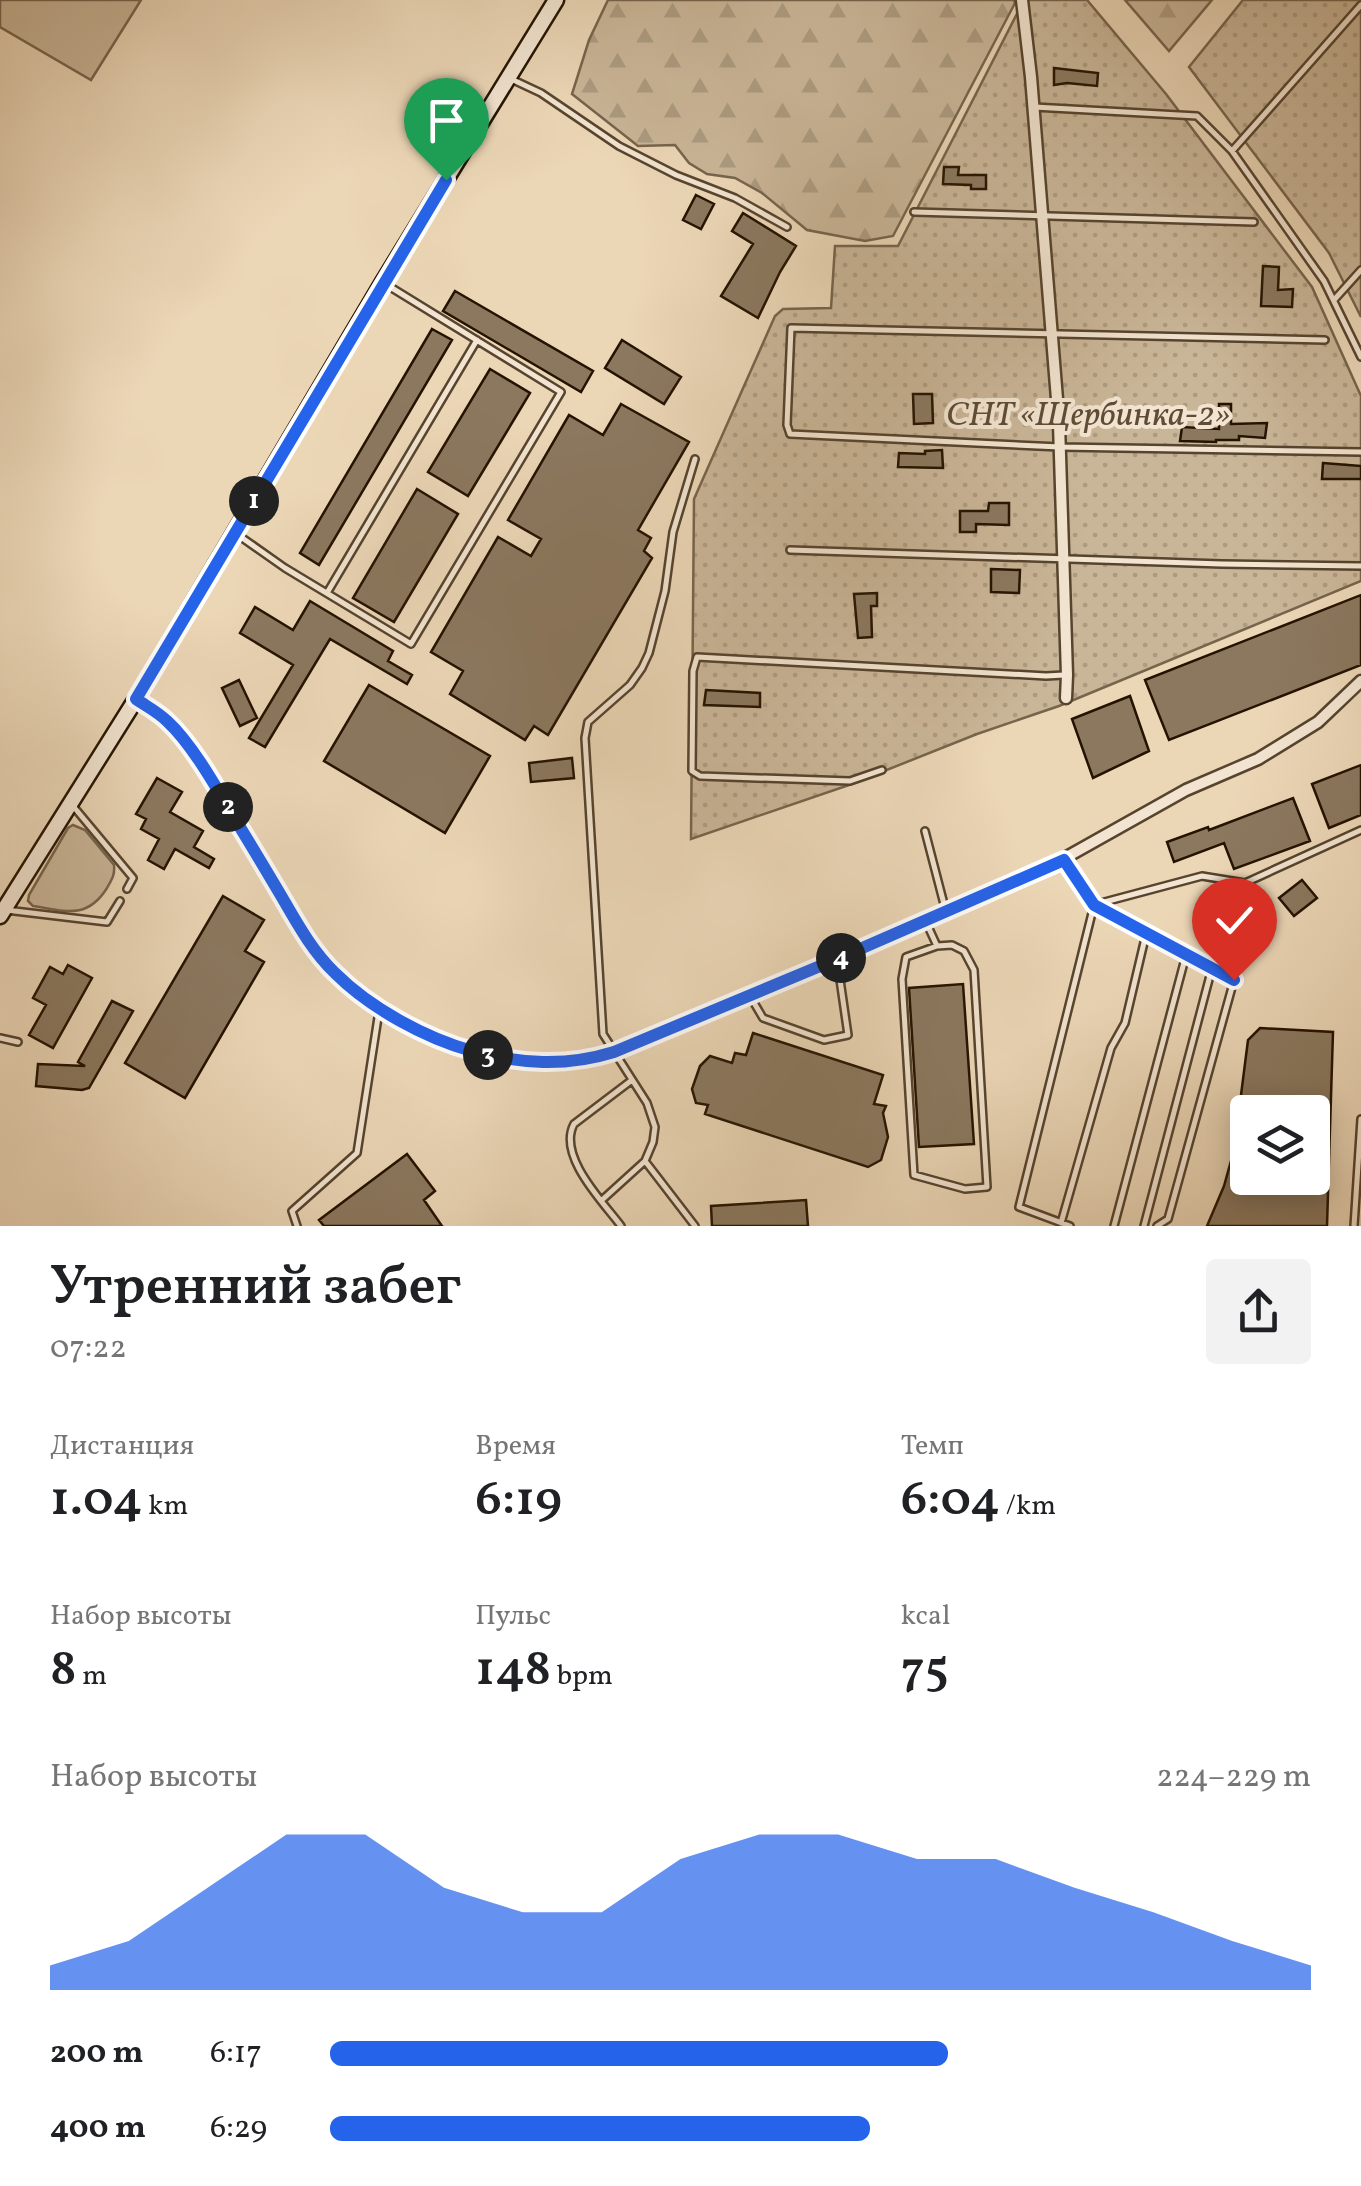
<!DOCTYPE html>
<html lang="ru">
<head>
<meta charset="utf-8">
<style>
  body { margin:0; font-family:Vollkorn,serif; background:#f2f2f2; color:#202124; height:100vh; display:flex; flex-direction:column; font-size:38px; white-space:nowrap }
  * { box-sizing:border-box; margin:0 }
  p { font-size:32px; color:#757577 }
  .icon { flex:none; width:55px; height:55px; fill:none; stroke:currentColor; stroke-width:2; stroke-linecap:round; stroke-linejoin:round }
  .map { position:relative; height:1226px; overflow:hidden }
  .side { display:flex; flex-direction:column; background:#fff; flex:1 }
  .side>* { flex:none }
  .fabs { position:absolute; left:1230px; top:1095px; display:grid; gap:20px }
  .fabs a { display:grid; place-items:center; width:100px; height:100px; border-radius:10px; background:#fff; box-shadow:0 5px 25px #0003; font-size:50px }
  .pin { position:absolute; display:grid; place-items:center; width:85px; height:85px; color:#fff; margin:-102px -42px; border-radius:50% 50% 50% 0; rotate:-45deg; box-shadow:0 0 10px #0007 }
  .pin .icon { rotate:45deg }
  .km { position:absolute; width:50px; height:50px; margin:-25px; border-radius:50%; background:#222; color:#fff; font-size:28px; line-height:50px; text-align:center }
  .round { display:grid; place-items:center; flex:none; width:105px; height:105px; border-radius:10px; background:#f2f2f2 }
  .head { display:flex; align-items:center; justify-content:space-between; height:170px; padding:0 50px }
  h1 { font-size:55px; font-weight:600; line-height:75px }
  .stats { display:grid; grid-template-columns:repeat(3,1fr); gap:15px; height:170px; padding:10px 50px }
  .stats div { display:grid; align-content:center }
  .stats b { font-size:50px; font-weight:600 }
  .stats small { font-size:28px; font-weight:400 }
  .stats p { font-size:28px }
  .chart { height:280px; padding:20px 50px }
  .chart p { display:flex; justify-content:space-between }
  .chart svg { width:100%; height:180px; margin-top:10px; fill:#2563eb; opacity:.7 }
  ul { padding:0 50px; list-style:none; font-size:32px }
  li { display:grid; grid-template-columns:160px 120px 1fr; align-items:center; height:75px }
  li i { height:25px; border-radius:12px; background:#2563eb }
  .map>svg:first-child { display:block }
  .green { fill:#c9b597; stroke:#76644c; stroke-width:2.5 }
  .forest { fill:url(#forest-firs); stroke:#76644c; stroke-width:2.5 }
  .garden { fill:url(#garden-dots); stroke:#76644c; stroke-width:2.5 }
  .building { fill:#8b785f; stroke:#241301; stroke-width:2.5; fill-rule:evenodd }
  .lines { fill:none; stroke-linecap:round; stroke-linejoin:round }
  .lane-casing { stroke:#56442e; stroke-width:10 }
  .street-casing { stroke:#56442e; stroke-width:15 }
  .secondary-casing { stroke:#241301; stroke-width:19 }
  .lane { stroke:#f2e4d0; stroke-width:5 }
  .street { stroke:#f2e4d0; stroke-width:10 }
  .secondary { stroke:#f2e4d0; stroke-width:14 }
  .route-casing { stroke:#fff; stroke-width:20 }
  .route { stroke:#2563eb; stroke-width:12 }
  .labels { text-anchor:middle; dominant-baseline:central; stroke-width:8; stroke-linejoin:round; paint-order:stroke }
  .park-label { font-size:35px; font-style:italic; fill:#5e4c36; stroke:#f2e4d0 }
</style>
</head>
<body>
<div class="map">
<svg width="1361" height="1226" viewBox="0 0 1361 1226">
  <defs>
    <pattern id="forest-firs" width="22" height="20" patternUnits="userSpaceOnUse" patternTransform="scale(2.5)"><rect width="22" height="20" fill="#c9b597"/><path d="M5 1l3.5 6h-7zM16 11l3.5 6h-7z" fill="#ac9b80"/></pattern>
    <pattern id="garden-dots" width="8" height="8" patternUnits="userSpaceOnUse" patternTransform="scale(2.5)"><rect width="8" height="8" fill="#c9b597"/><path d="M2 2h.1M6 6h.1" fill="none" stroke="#ac9b80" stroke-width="1.8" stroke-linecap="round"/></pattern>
  </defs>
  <rect width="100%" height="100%" fill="#ebd6b6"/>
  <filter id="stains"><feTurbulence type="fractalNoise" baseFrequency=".002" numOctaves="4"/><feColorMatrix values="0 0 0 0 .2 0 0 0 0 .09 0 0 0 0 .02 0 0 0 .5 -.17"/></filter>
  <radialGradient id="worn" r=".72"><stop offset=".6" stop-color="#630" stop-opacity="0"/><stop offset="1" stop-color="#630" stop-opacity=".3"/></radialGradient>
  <path class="green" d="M0,0h141l-50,80 -91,-53z
    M73,825l12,5 29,35c1,10 -2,14 -7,23 -20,32 -42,23 -74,18l-5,-5 1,-6 39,-67z"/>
  <path class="forest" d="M608,0h406l1,3 -122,233 -28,5 -58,-11 -45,-37 -27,-15 -28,-4 -18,-11 -14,-18 -37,1 -66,-52 17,-54z
    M1125,0h87l-43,51z"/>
  <path class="garden" d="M1024,0h63l79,94 146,193 49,109v185l-302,125 -82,28 -128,51 -158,54 3,-340 81,-183 8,-7 48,-1 4,-62h63z
    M1243,0h118v317l-32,-64 -140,-186z"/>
  <path class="building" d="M1054,68l44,5 -1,13 -30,-3 -13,2z
    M944,167h15l-1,8h28v14h-15v-4l-28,-1z
    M696,195l18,9 -13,25 -18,-9z
    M743,213l53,33 -16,26 -22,46 -37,-22 32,-52 -21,-13z
    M1263,266l16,1 -1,23 15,-1 -1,18 -31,-1z
    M455,291l138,80 -12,21 -138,-81z
    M432,329l20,11 -133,225 -19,-12z
    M622,340l59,37 -17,27 -59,-36z
    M490,369l40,24 -62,103 -40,-24z
    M913,394h19l1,29 -19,1z
    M621,404l68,38 -51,88 13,8 -7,13 8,7 -104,177 -14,-9 -9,14 -75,-46 13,-23 -32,-19 67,-115 33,19 10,-17 -33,-19 61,-105 34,20z
    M1219,404h12v20l36,-1 -2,15 -26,-2v4h-23v2l-36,-1 2,-14 37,2z
    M942,450l1,18 -45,-1 1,-14 26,1v-3z
    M1323,463l38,3v13h-39z
    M417,489l41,25 -64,108 -41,-24z
    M989,503h20v22l-33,-1v8h-16v-21h28z
    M991,569l29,1 -1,23 -28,-1z
    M877,593v13h-6l1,31 -14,1 -4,-44z
    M1361,595v70l-192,75 -24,-60z
    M310,601l83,50 -5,10 24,14 -5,9 -77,-45 -65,108 -16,-9 44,-73 -53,-32 15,-26 38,23z
    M239,680l18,38 -17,8 -18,-38z
    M369,685l121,71 -45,77 -121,-72z
    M706,690l54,3v14l-56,-2z
    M1130,696l19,55 -56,27 -21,-59z
    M572,758l2,20 -43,4 -2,-19z
    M1361,765v50l-32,13 -17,-44z
    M157,778l25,14 -12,20 33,19 -9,16 20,12 -5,9 -34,-19 -11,20 -16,-9 11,-21 -18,-10 5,-10 -10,-5z
    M1293,798l17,43 -76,28 -10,-26 -50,19 -7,-20 41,-15 1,3z
    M1302,880l15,18 -23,18 -15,-18z
    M223,896l41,24 -19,31 19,11 -79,136 -60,-35z
    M68,965l24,13 -39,70 -24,-13 17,-30 -13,-7 17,-31 13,7z
    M963,984l11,160 -55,3 -10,-159z
    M112,1001l21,10 -44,77 -7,2 -46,-4 2,-22 47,2 -7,-4z
    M1260,1028l73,4 -6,194h-120l17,-40 10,-36 14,-110zM1248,1112h64v66h-64z
    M753,1033l130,42 -9,29 12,2 -3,7 5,24 -7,23 -13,7 -163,-53 3,-9 -12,-2 -4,-14 8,-23 10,-10 22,7 3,-10 11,2z
    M407,1154l28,37 -11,9 18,26h-118l-5,-6z
    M806,1200l2,26h-96l-1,-20z"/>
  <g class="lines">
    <g class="lane-casing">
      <path id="lane" d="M509,78l32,15 78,53 57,29 59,23 52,29
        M1034,107l163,9 35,35 92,130 37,76
        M1232,151l129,-146
        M914,212l340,10
        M1334,300l27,-30
        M1325,340l-534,-12 -4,97 3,9 270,13 301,5
        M238,535l47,33 126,76 150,-252 -174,-107
        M790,550l432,14 139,2
        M327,593l150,-253
        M882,770l-32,11 -150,-5 -8,-5 1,-100 4,-14 349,19 18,-1
        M73,806l60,72 -6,11
        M925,831l20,77
        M1063,859l31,46 140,75 -66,239 -11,7
        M1097,904l105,-28 43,7 116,-53
        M6,910l101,12 13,-21
        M926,922l11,24
        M952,945l12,6 10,19 13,217 -22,2 -51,-14 -12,-196 4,-22 31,-11z
        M750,996l13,22 61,22 24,-5 -11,-76
        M0,1038l18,4
        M645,1161l50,65
        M602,1200l43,-39 8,-19 2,-15 -8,-24 -44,-69 -18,-296 3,-16 42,-37 12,-17 7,-15 16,-62 8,-59 22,-73
        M1061,1223l50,-175 14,-25 21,-89
        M297,1226l-5,-15 65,-58 22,-142
        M621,1226c-18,-24 -64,-70 -47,-102l58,-44
        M1070,1226l-51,-19 75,-302
        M1114,1226l72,-271
        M1144,1226l68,-258 33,-85
        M1354,1226l7,-107"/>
    </g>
    <g class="street-casing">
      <path id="street" d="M1022,0l9,77 28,347 8,251 -1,23
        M136,699c10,7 22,13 31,22 24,22 48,64 65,93 17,28 34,56 51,85 15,26 30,53 52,74 35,35 90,66 137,78 48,13 94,16 142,1l223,-93 226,-100 123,-69 72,-31 60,-37 43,-41"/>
    </g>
    <g class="secondary-casing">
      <path id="secondary" d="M0,916l136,-217 247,-417 173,-282"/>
    </g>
    <use href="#lane" class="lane"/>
    <use href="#street" class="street"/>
    <use href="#secondary" class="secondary"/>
  </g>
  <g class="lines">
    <g class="route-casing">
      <path id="route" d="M446,180l-310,519c10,7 22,13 31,22 24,22 48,64 65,93 17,28 34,56 51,85 15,26 30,53 52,74 35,35 90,65 137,78 48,13 94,16 142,1l223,-93 227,-99 30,45 140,75"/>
    </g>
    <use href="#route" class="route"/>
  </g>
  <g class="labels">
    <g class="park-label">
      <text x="1088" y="416">СНТ «Щербинка-2»</text>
    </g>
  </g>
  <rect width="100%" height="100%" filter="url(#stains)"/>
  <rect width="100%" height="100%" fill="url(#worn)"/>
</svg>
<div class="fabs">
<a><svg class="icon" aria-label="layers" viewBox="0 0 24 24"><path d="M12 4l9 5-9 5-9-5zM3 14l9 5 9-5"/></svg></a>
</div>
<div class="pin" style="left:446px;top:180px;background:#1e9e55"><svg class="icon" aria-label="arrive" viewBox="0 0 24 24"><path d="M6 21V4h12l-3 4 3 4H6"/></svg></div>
<div class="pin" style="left:1234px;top:980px;background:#d93025"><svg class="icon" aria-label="check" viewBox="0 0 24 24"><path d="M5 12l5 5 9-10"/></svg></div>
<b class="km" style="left:254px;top:501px">1</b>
<b class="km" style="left:228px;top:807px">2</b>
<b class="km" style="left:488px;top:1055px">3</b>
<b class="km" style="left:841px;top:958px">4</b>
</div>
<section class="side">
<div class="head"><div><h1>Утренний забег</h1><p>07:22</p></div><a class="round"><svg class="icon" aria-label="share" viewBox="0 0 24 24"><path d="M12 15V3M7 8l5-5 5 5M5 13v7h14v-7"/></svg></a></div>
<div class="stats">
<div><p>Дистанция</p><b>1.04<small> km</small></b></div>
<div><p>Время</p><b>6:19</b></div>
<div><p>Темп</p><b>6:04<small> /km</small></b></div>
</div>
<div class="stats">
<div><p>Набор высоты</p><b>8<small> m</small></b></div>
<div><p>Пульс</p><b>148<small> bpm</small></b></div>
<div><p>kcal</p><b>75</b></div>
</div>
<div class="chart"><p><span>Набор высоты</span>224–229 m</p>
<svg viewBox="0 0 160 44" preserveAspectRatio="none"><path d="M0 44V38L10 32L20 19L30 6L40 6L50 19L60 25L70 25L80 12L90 6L100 6L110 12L120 12L130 19L140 25L150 32L160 38V44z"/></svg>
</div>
<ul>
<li><b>200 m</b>6:17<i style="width:63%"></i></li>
<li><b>400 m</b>6:29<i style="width:55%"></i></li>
</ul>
</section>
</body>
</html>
